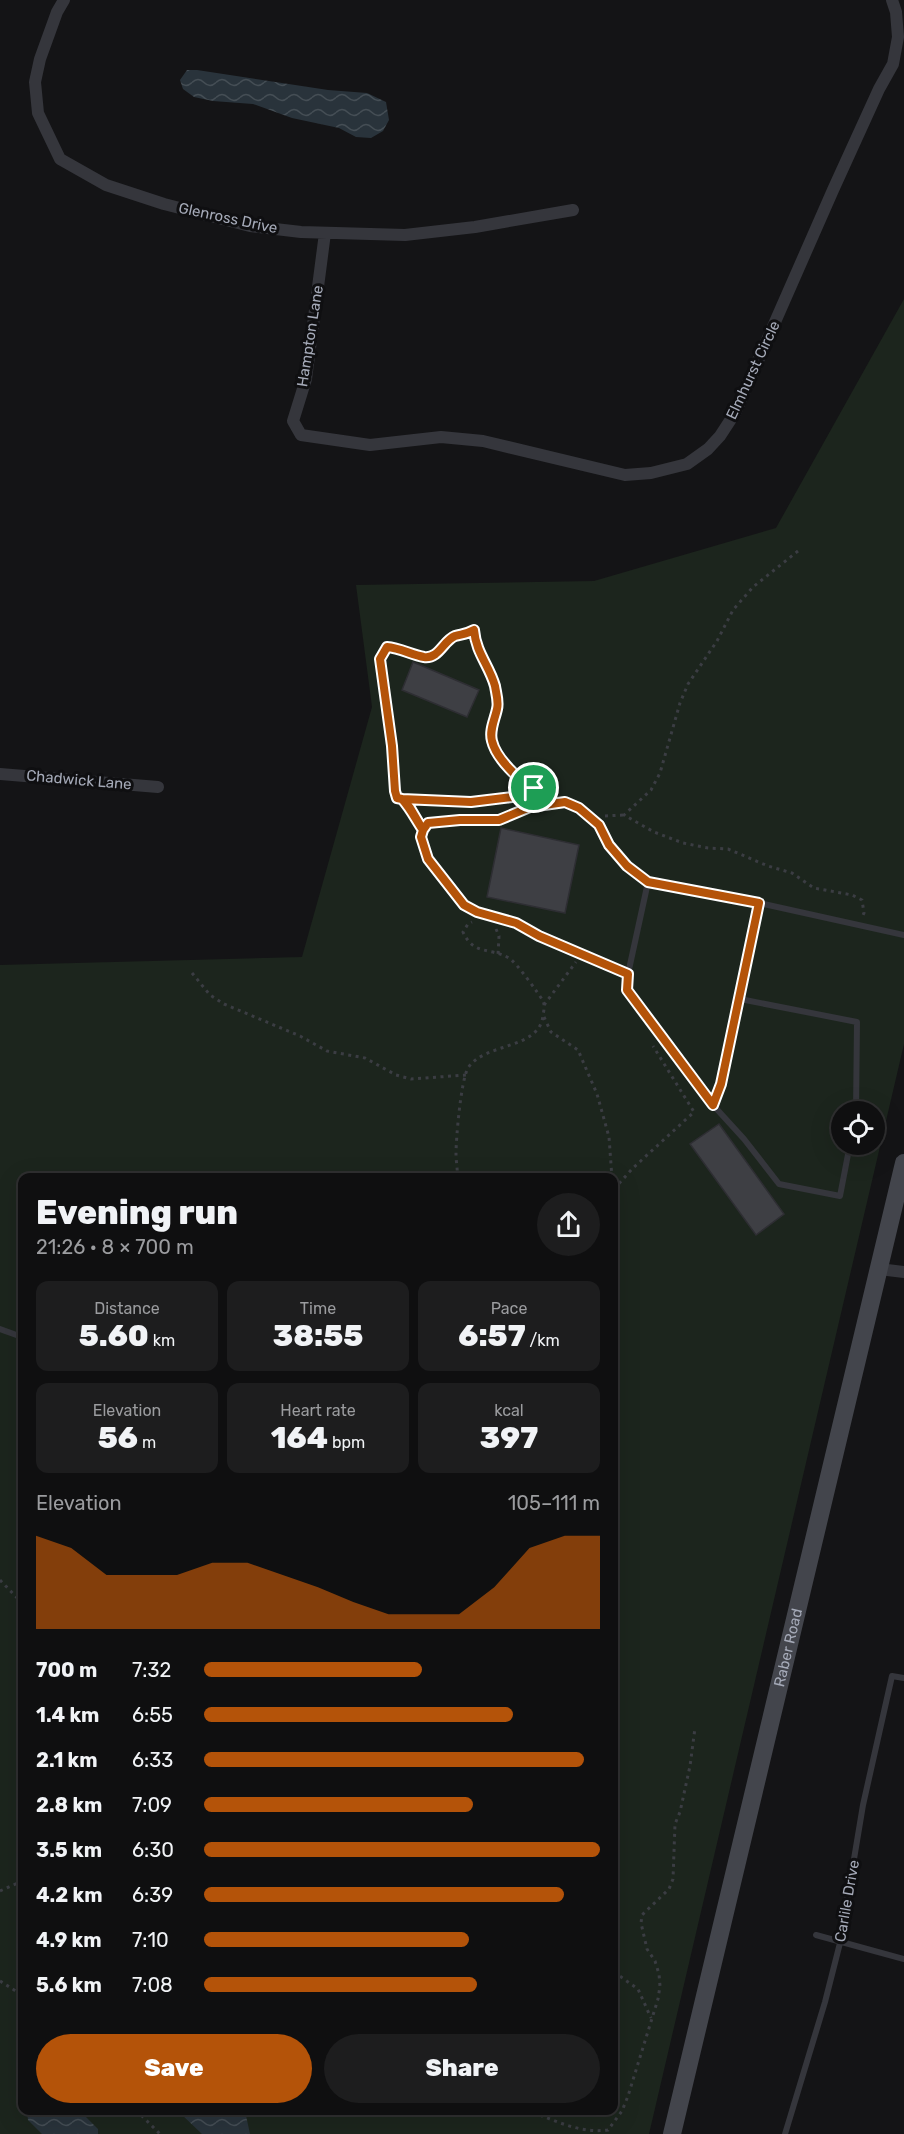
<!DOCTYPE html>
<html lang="en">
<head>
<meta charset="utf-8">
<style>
  body { margin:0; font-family:Rubik,sans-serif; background:#1d1d1e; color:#f1f3f6; height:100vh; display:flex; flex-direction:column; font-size:22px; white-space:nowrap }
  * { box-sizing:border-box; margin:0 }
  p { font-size:20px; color:#9b9c9f }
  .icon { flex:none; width:33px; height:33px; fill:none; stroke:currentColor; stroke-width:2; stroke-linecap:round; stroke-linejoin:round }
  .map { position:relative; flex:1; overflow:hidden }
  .drawer { position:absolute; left:18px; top:1173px; width:600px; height:942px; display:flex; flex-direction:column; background:#0f0f10; border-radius:12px; box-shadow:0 6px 24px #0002,0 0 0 2px #2f2f30 }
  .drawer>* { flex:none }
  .buttons { position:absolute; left:831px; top:1101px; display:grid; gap:12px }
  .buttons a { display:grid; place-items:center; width:54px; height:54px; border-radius:50%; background:#0f0f10; box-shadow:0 6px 24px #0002,0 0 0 2px #2f2f30; font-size:30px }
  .pin { position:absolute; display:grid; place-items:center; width:51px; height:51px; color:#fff; margin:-26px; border:3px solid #fff; border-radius:50%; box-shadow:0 2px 6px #0007 }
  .round { display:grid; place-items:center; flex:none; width:63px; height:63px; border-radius:32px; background:#1d1d1e }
  .head { display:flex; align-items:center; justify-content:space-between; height:102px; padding:0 18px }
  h1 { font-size:33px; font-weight:800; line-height:45px }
  .figures { display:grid; grid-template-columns:repeat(3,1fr); gap:9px; height:102px; padding:6px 18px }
  .figures div { display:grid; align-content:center; border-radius:12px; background:#1d1d1e; text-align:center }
  .figures b { font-size:30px; font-weight:800 }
  .figures small { font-size:16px; font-weight:400 }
  .figures p { font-size:16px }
  .chart { height:168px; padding:12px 18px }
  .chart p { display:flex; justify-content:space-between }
  .chart svg { width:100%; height:108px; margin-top:6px; fill:#b45309; opacity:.7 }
  .cta { display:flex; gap:12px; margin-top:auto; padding:12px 18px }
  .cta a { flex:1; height:69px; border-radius:36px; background:#b45309; color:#fff; font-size:24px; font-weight:800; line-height:69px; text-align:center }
  .cta a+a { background:#1d1d1e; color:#f1f3f6 }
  ul { padding:0 18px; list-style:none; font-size:20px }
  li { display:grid; grid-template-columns:96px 72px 1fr; align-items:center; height:45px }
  li i { height:15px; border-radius:8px; background:#b45309 }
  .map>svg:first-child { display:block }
  .green { fill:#1c251d; fill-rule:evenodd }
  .water { fill:url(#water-waves) }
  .building { fill:#3e3f44; stroke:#2e2e33; stroke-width:1.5 }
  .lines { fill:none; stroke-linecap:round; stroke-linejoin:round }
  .path { stroke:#3b3d43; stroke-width:3; stroke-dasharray:3 4.5; stroke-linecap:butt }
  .lane { stroke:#35363c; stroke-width:6 }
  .street { stroke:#35363c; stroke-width:12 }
  .secondary { stroke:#43454c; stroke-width:18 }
  .route-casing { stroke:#fff; stroke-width:12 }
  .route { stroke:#b45309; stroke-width:8 }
  .labels { text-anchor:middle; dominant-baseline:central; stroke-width:6; stroke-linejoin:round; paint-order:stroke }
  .street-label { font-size:15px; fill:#a5aab8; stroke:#0f0f11 }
</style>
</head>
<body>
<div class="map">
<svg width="904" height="2134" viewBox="0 0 904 2134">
  <defs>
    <pattern id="water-waves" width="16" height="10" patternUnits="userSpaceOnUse" patternTransform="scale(1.5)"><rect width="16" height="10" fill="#29333b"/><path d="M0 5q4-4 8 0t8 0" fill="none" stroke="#454e55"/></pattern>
  </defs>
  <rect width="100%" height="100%" fill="#141416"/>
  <path class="green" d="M904,299v745l-255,1090h-649v-1169l302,-8 70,-250 -16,-122 238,-4 182,-53zM842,1112h32v32h-32zM22,1178h592v932h-592z"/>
  <path class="water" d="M187,70h10l131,20 39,3 19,9 3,18 -6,11 -12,7 -15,-1 -17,-9 -47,-10 -39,-14 -40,-3 -19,-4 -11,-8 -3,-9z
    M27,2111h45l11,3 15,15v5h-56l-14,-14z
    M175,2111h70l5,23h-48l-22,-21z"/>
  <path class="building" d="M413,662l66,28 -12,27 -65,-27z
    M501,828l78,17 -14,68 -78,-16z
    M719,1124l65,90 -28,21 -66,-91z"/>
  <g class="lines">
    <path class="path" d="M798,551l-45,36 -20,23 -16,31 -29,43 -8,19 -20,70 -9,17 -27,25 30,17 29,11 25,5 20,1 40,17 24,7 22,15 38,7 10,5 2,13 -2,4
      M534,788l-22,9 -41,5 -74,-4 -17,-139 7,-12c13,1 25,8 38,10 14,2 18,-16 30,-21 7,-3 12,-2 19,-6 2,23 17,39 22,61 3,17 -5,30 -4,46 0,13 21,39 31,46 9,6 21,7 32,8
      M403,800l13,20
      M605,816l19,-1
      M496,929l3,7 -1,19
      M192,973l18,22 14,9 76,32 27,15 38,7 31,17 15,4 55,-4
      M544,1005l32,-43
      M544,1017l7,15 27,18 19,44 12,43 3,41
      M457,1178c1,-8 -1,-16 -1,-24 0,-16 5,-74 12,-86 17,-26 72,-18 75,-53 1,-5 2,-10 0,-14 -4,-7 -27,-39 -34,-43 -19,-11 -35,-2 -46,-26l5,-8 4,-2
      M614,1189l19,-21 61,-56 -41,-66
      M0,1580l22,23
      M0,1891l22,-10
      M614,1972l24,17 13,29
      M0,1981l22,14
      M136,2110l24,24
      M526,2110c27,9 52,24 82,20l14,-19 6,-15 30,-97 2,-13 -1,-12 -4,-13 -8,-12 -6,-26 1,-8 27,-26 4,-10 2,-55 5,-12 10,-46 5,-38"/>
    <path class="lane" d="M759,903l-19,96 117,23 -1,90
      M628,974l-89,-38 -23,-13 -39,-11 -13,-7 -36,-46 -7,-22 3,-10 3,-4 33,-3 39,1 31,-14 35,-5 14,6 20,17 10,20 18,21 21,16
      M713,1105l8,-21 19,-85
      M850,1144l-10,52 -61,-12 -35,-45 -31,-34 -86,-115 1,-16 20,-92 111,21 145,32
      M0,1329l22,8
      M816,1935l88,24
      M785,2134l40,-132 15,-59 23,-138 29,-129 12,2"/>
    <path class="street" d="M64,0l-7,12 -17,47 -5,23 3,31 22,46 46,26 58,19 86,22 51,6 104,3 70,-8 98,-17
      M325,233l-19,146 -13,42 8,14 69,10 71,-8 42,4 142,34 26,-2 36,-9 21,-15 12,-13 15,-23 98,-223 46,-101 14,-25 5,-27 -2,-25 -4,-12
      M0,774l158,13
      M879,1269l25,3"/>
    <path class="secondary" id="s1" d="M672,2134l232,-971"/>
  </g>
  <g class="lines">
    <g class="route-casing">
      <path id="route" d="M534,788l-22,9 -41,5 -69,-3 8,9 13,22 -2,7 7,22 36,46 13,7 39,11 23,13 89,38 -1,16 86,115 8,-21 38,-181 -111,-21 -21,-16 -18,-21 -10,-20 -20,-17 -14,-6 -35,5 -31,13h-39l-32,3 -5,7c-7,-10 -12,-21 -21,-31l-5,-1 -2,-7 -3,-45 -12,-87 7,-12c13,1 25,8 37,10 15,2 19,-16 31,-21 7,-2 12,-2 19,-6 2,23 15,35 21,56 1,7 4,16 2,23 -2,10 -8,21 -5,32 4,17 27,40 42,47"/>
    </g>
    <use href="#route" class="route"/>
  </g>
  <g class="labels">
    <g class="street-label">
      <text transform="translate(228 218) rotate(12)">Glenross Drive</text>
      <text transform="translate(310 336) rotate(-81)">Hampton Lane</text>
      <text transform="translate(753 370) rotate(-65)">Elmhurst Circle</text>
      <text transform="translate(79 780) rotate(5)">Chadwick Lane</text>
      <text stroke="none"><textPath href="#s1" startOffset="500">Raber Road</textPath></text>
      <text transform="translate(847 1901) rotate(-80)">Carlile Drive</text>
    </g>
  </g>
</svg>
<div class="buttons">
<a><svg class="icon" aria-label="locate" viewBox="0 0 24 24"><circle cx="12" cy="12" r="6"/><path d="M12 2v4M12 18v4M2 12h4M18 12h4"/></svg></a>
</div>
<div class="pin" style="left:534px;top:788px;background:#1e9e55"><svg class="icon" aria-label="arrive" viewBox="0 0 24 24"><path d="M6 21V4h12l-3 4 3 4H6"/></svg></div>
<section class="drawer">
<div class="head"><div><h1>Evening run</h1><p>21:26 · 8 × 700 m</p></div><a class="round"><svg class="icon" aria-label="share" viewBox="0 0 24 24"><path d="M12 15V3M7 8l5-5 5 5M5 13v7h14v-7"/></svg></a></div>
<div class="figures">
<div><p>Distance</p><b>5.60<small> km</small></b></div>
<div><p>Time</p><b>38:55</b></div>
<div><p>Pace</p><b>6:57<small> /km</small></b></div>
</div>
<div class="figures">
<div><p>Elevation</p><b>56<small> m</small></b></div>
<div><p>Heart rate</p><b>164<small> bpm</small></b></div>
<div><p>kcal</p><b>397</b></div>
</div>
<div class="chart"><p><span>Elevation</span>105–111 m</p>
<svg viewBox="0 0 160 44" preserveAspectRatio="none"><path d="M0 44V6L10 11L20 22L30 22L40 22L50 17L60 17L70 22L80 27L90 33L100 38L110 38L120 38L130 27L140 11L150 6L160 6V44z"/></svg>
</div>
<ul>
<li><b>700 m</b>7:32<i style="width:55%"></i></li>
<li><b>1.4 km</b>6:55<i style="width:78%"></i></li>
<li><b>2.1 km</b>6:33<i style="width:96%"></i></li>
<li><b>2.8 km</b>7:09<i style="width:68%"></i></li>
<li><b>3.5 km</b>6:30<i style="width:100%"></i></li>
<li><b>4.2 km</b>6:39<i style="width:91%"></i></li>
<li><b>4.9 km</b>7:10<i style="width:67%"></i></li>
<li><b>5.6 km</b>7:08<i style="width:69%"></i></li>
</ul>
<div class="cta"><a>Save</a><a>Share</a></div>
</section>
</div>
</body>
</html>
